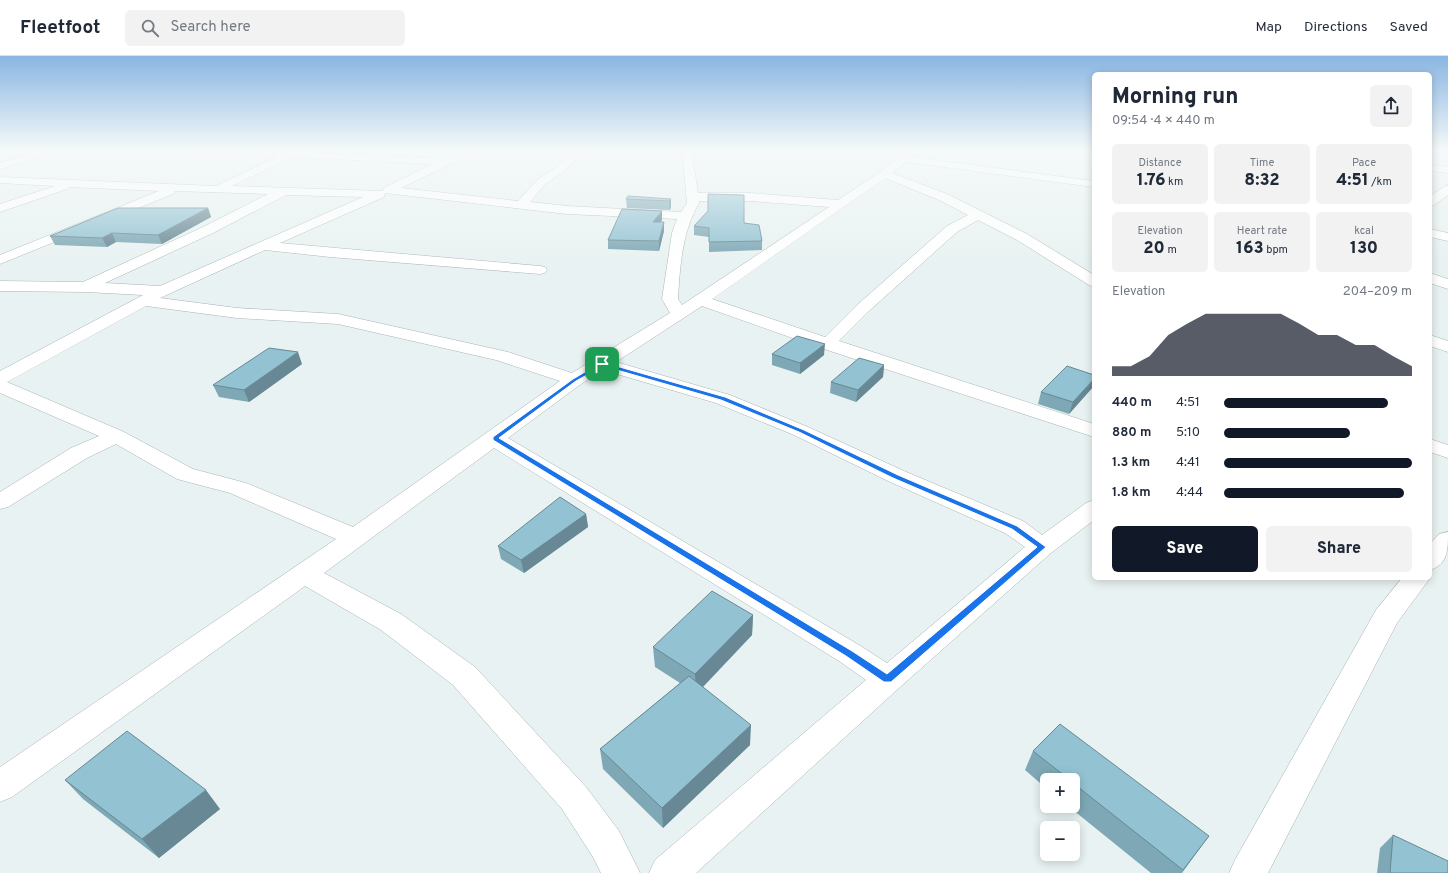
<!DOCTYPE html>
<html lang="en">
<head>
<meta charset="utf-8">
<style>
  body { margin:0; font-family:Overpass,sans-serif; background:#f2f2f3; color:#1f2937; height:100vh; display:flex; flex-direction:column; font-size:15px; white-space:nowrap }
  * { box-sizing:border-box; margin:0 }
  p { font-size:13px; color:#747a83 }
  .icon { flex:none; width:22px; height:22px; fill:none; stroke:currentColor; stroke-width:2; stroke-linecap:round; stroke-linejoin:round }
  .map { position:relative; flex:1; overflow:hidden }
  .side { position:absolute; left:1092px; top:16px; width:340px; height:508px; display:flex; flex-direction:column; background:#fff; border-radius:6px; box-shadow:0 2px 10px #0003 }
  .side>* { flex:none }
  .controls { position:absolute; left:1040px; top:717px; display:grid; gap:8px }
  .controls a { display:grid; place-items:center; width:40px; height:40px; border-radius:6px; background:#fff; box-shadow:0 2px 10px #0003; font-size:20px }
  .pin { position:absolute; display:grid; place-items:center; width:34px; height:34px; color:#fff; margin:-17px; border-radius:8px; box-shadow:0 2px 6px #0006 }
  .round { display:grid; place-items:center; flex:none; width:42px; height:42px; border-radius:6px; background:#f2f2f3 }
  .headline { display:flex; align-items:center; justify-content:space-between; height:68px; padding:0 20px }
  h1 { font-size:22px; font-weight:800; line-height:30px }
  .metrics { display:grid; grid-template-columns:repeat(3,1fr); gap:6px; height:68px; padding:4px 20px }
  .metrics div { display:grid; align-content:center; border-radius:6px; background:#f2f2f3; text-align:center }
  .metrics b { font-size:17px; font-weight:800 }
  .metrics small { font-size:11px; font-weight:400 }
  .metrics p { font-size:11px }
  .chart { height:112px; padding:8px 20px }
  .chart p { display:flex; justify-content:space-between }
  .chart svg { width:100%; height:72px; margin-top:4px; fill:#111827; opacity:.7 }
  .primary-button { display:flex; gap:8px; margin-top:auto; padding:8px 20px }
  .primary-button a { flex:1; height:46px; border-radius:6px; background:#111827; color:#fff; font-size:16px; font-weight:800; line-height:46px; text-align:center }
  .primary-button a+a { background:#f2f2f3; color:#1f2937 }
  ul { padding:0 20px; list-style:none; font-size:13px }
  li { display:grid; grid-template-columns:64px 48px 1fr; align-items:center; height:30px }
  li i { height:10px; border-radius:5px; background:#111827 }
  header { display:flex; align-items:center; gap:24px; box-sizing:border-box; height:56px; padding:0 20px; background:#fff; border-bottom:1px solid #e0e1e3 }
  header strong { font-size:19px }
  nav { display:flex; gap:22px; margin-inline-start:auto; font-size:14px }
  .search { width:280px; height:36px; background:#f2f2f3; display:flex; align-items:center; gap:10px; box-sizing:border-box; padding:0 14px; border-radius:6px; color:#747a83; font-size:15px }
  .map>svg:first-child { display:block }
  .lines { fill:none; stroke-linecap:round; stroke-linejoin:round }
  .minor-casing { stroke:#aab3b3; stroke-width:1 }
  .minor { fill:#fff; fill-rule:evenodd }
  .wall { fill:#7ea8b5 }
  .shaded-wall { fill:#678894 }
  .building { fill:#93c3d3; stroke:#678894 }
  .route { fill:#1a73e8; stroke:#fff; fill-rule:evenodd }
</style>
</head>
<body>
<header>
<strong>Fleetfoot</strong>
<div class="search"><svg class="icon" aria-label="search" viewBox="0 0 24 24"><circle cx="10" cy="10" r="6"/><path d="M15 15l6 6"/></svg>Search here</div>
<nav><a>Map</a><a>Directions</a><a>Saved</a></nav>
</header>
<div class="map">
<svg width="1448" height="817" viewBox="0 0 1448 817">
  <rect width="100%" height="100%" fill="#e9f2f2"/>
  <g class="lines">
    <g class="minor-casing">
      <path id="minor" d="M38,95h15l-1,2 -52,16v-6z
        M196,95h92l157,8 16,-8h13l-1,2 -72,35 117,13 19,-21 18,-12 19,-17h11l-22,21 -18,12 -15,18 37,4 114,6 6,-9 -4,-42 3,-10h10l-3,10 5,32h52l88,7 42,-28 20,-15 6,-6h10l-4,6 182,24v6l-188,-25 -14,11 55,21 80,40 67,41v12l-5,-2 -72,-45 -39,-20 -21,12 -88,79 -30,30 255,83v13l-273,-89 -119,-42 -86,56 114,33 78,32 96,44 119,50 19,14 44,-32 8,-3v20l-43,33 -152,135 -203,185h-47l6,-13 211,-180 -27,-19 -345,-213 -170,125 77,41 74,53 111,120 33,44 21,42h-39l-8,-16 -31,-48 -109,-124 -72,-55 -76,-44 -293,211 -12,5v-35l336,-228 -106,-46 -53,-14 -61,-35 -29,14 -79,49 -8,2v-17l71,-44 28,-12 -99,-43v-22l143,-76 -57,-3 -86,-1v-10l83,1 120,-55 65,-33 -93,-3 -2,3 -173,70v-9l159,-64 -90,-4 -2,2 -67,23v-8l55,-18 -55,-3v-6l216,9 61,-29 -76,-3zM293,101l139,7 -48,24 -1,3 -151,-5zM885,122l54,22 29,15 -21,11 -90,79 -32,32 -113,-38zM385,137l182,21 110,5 -5,14 -10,66 8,14 -98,60 -64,-21 -170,-38 -101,-6 -77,-10 105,-48 65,7 210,17 5,-1 2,-3 -2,-3 -5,-1 -260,-23 104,-46zM286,139l77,2 -203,89 -55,-3 108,-50zM699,145h51l79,6 -147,98 -4,-6c2,-33 4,-67 21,-96zM146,250l91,12 101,6 158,36 64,21 -207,146 -107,-44 -53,-14 -69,-37 -117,-50zM603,314l113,33 78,32 94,46 117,52 20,14 -138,116 -28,-18 -351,-207 73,-54z
        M1063,95h31v6l-26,-3z
        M1430,109l18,2v6l-18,-2z
        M1448,129v10l-14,10 -4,1v-10l14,-9z
        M1430,173l18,4v8l-18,-4z
        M1430,217l18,6v10l-18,-6z
        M1430,279l18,6v11l-18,-6z
        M1430,383l18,6v13l-18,-6z
        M1448,476c0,18 0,32 -18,38v-26l9,-10z
        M1402,522h28l-33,45 -129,250h-39l6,-13 141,-250z"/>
    </g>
    <use href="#minor" class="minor"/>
  </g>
  <path class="wall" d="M626,143h45v8l-1,3 -43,-2z
    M208,152l3,9 -49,27 -46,-2 -9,5 -52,-2 -5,-9z
    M662,164l-2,2h4v9l-5,20 -51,-2v-9z
    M744,167l18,18v9l-53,2v-15l-15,-2v-9z
    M772,298l52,1 -24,19 -28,-9z
    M302,308l-53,38 -30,-5 -6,-12z
    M884,309l-1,12 -27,25 -26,-9 1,-11z
    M1093,331l-24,27 -31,-10 3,-12z
    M586,458l2,13 -64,46 -23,-14 -3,-13z
    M753,559l-1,20 -49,52 47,58 -87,83 -60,-59 -3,-20 80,-66 -25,-16 -2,-20z
    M1033,695l176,85 -27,37h-31l-83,-67h5v-26h-26v9l-22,-19z
    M65,724l155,29 -61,49 -76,-59z
    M1393,779l55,38h-71l3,-25z"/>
  <path class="shaded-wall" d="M671,143v8l-1,3 -1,-9z
    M208,152l3,9 -49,27 -4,-9z
    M662,155v9l-8,11 -1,-9z
    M664,166v9l-5,20v-10z
    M112,177l4,9 -9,5 -5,-9z
    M825,288l-1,11 -24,19v-11z
    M298,296l4,12 -53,38 -5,-12z
    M884,309l-1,12 -27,25 2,-12z
    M1094,323v5l-1,3 -24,27 4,-12z
    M586,458l2,13 -64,46 -3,-13z
    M753,559l-1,20 -56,59 -1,-20z
    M751,669l-1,20 -87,83 -1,-20z
    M206,734l14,19 -61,49 -17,-19z"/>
  <path class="building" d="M708,138l36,1v28l15,2 3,16 -53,1v-14l-15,-2 14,-15z
    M628,140l43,3 -2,2 -43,-2z
    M118,152h90l-50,27 -46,-2 -10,5 -52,-2z
    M622,153l40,2 -9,11h11l-5,19 -51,-1z
    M797,280l28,8 -25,19 -28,-9z
    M269,292l29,4 -54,38 -31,-5z
    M859,302l25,7 -26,25 -27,-8z
    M1067,310l27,9v4l-21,23 -32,-10z
    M560,441l26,17 -65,46 -23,-14z
    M712,535l41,24 -58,59 -42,-27z
    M689,620l62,49 -89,83 -62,-59z
    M1060,668l149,112 -26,34 -110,-87v-3h-3l-37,-29z
    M127,675l79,59 -64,49 -77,-59z
    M1393,779l55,26v12h-58z"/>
  <linearGradient id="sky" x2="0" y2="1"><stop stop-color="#89b6e2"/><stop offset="0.45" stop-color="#f5f9f9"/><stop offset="1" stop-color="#f5f9f9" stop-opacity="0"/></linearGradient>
  <rect width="1448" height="209" fill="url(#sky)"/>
  <path class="route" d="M602,306l123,35 79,33 94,45 119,51 29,21 -155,135h-7l-38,-26 -353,-216v-3l80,-58zM603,310l118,34 78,32 94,46 119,51 25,18 -150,127 -35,-23 -353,-213 77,-57z"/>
</svg>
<div class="controls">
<a>+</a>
<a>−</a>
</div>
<div class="pin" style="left:602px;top:308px;background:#1e9e55"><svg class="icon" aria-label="arrive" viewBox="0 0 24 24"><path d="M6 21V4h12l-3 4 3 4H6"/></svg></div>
<section class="side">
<div class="headline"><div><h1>Morning run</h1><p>09:54 · 4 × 440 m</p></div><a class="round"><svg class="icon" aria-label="share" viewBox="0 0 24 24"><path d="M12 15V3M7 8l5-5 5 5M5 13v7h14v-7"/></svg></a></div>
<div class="metrics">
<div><p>Distance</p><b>1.76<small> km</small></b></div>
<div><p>Time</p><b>8:32</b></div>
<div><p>Pace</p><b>4:51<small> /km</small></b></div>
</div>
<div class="metrics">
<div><p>Elevation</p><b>20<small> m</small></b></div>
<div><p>Heart rate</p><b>163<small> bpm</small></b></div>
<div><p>kcal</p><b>130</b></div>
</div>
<div class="chart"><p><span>Elevation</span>204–209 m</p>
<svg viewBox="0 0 160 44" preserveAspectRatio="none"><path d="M0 44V38L10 38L20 32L30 19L40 12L50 6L60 6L70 6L80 6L90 6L100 12L110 19L120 19L130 25L140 25L150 32L160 38V44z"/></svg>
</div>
<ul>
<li><b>440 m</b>4:51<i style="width:87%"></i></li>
<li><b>880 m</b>5:10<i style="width:67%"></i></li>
<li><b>1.3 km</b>4:41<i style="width:100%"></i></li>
<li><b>1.8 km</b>4:44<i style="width:96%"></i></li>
</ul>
<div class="primary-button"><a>Save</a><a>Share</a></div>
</section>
</div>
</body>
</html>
